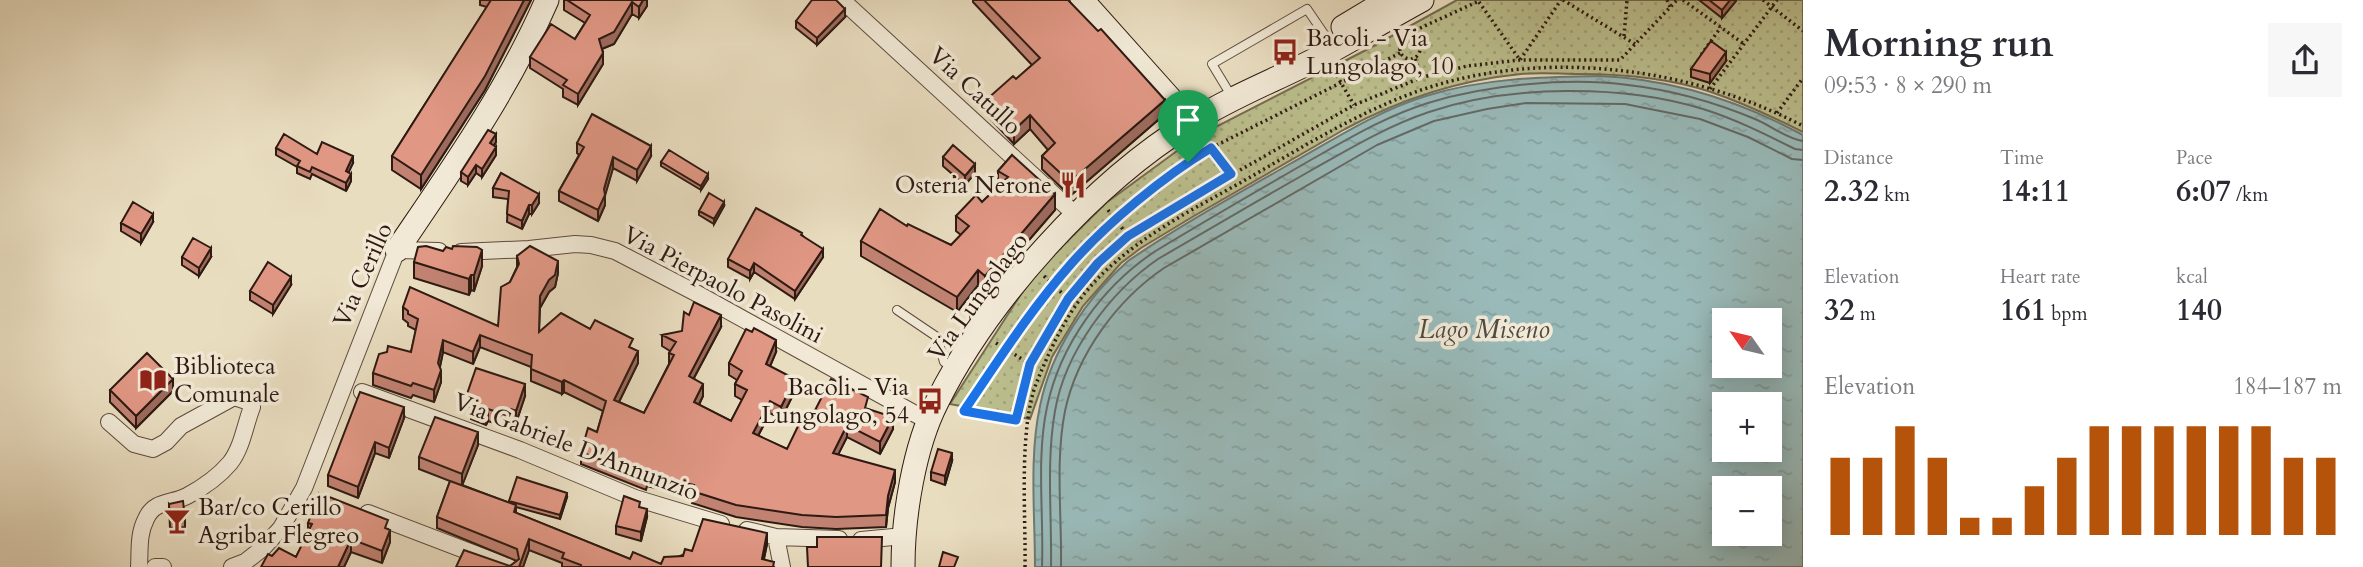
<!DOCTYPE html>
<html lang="en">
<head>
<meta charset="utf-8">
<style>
  body { margin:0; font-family:Cardo,serif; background:#f7f7f7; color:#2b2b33; height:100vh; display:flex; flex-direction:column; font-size:26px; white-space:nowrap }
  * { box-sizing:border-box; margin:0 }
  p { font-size:23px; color:#7c7c81 }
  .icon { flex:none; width:38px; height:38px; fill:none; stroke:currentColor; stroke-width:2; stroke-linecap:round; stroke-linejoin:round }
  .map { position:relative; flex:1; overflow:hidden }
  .side { display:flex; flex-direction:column; background:#fff; width:560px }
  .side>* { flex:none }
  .needle { width:46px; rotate:304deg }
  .controls { position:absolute; left:1712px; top:308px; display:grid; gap:14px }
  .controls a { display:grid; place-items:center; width:70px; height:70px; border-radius:0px; background:#fff; box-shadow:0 4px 18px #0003; font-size:35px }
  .pin { position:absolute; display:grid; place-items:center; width:60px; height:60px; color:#fff; margin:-72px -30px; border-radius:50% 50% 50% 0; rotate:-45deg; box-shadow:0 0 7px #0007 }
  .pin .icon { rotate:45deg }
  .round { display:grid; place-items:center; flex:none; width:74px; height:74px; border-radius:0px; background:#f7f7f7 }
  .head { display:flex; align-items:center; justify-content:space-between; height:119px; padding:0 21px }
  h1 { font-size:38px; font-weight:700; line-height:52px }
  .metrics { display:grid; grid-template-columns:repeat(3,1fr); gap:10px; height:119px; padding:7px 21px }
  .metrics div { display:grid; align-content:center }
  .metrics b { font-size:30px; font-weight:700 }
  .metrics small { font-size:19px; font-weight:400 }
  .metrics p { font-size:19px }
  .chart { height:196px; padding:14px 21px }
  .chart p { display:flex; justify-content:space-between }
  .chart svg { width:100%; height:126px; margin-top:7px; stroke:#b45309; stroke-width:6 }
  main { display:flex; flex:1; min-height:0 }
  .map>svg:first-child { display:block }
  .park { fill:url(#park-dots); stroke:#756c50; stroke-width:2 }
  .water { fill:url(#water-ripples); stroke:#6e7a76; stroke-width:2; fill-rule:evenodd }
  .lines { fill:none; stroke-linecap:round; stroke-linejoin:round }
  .shore { stroke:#646a66; stroke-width:2 }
  .lane-casing { stroke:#5d4b3e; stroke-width:10 }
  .street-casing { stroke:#5d4b3e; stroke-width:18 }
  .secondary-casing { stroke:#2e1a12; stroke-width:25 }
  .path { stroke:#2e1a12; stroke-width:3.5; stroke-dasharray:2 3.5; stroke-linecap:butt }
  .lane { stroke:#f1e9d6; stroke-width:8 }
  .street { stroke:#f1e9d6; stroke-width:16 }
  .secondary { stroke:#f1e9d6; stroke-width:23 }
  .wall { fill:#c18272; stroke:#2e1a12; stroke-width:2 }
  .shaded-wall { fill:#9d6a5c; stroke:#2e1a12; stroke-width:2 }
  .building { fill:#e09784; stroke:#2e1a12; stroke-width:2 }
  .route-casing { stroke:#fff; stroke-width:14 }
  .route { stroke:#1a73e8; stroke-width:9 }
  .labels { text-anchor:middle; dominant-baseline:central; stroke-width:7; stroke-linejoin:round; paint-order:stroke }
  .poi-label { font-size:24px; fill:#2e1a12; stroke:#f1e9d6; text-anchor:start }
  .street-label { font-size:24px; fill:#2e1a12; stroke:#f1e9d6 }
  .water-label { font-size:26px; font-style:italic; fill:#4e4a44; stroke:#f1e9d6 }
</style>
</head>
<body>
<main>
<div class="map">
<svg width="1803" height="567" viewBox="0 0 1803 567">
  <defs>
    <pattern id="park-dots" width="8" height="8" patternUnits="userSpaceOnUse" patternTransform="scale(1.75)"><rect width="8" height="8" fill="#bcbf8e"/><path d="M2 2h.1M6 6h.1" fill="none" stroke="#a2a479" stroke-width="1.8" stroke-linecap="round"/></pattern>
    <pattern id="water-ripples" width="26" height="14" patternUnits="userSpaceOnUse" patternTransform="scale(1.75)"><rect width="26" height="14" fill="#99bab9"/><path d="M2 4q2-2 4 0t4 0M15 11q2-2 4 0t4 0" fill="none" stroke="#849f9e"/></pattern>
  </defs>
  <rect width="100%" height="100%" fill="#e9ddc0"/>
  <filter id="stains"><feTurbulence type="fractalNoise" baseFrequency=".00286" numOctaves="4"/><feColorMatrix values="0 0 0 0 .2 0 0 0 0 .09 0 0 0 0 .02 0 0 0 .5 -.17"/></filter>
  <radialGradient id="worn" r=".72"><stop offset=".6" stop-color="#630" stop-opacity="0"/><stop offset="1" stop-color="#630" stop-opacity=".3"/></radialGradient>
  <path class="park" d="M1457,0h346v132c-30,-15 -60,-29 -92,-40 -42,-14 -88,-18 -132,-18 -19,0 -39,-2 -58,0 -62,6 -122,26 -176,55l-151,87 -53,32 -20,15 -38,43 -31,51 -22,62 -80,-15 84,-130 72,-71 90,-66 174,-89z"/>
  <path class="water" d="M1600,76c72,3 140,25 203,59v432h-768c0,-52 -6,-111 5,-161 11,-55 47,-109 88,-145 51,-35 106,-65 160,-96 45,-25 89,-54 138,-69 58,-18 114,-19 174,-20zM1724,320h45v46h-45zM1724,404h45v46h-45zM1724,488h45v46h-45z"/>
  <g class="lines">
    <path class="shore" d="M1042,567c2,-53 -6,-108 5,-160 13,-62 55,-120 107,-155 51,-31 103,-61 155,-91 39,-22 77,-45 119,-58 59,-18 139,-26 200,-18 44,5 86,17 127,34 15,6 32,20 48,22
      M1051,567c1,-51 -5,-105 4,-156 10,-59 55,-119 103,-152 51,-30 101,-59 152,-88 39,-22 77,-45 119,-59 80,-27 193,-28 274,-3 32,10 62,25 92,40l8,1
      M1061,567c1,-51 -6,-106 4,-156 12,-57 52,-111 99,-143l213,-123 57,-24 53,-12 39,-6 99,1 75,15 48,18 44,22 11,1"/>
    <g class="lane-casing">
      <path id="lane" d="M1232,97l-20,-33 95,-55 26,38
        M897,310l40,27 7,25 9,6"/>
    </g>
    <g class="street-casing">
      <path id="street" d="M842,0l235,216
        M461,252l68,-3 46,-5 16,1 24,6 81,42 232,128
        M362,392l158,58 115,48 86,26
        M109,422l25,22 19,5 13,-7 15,-16 53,-29 15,5 3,5c-7,18 -10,41 -22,56 -11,13 -28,25 -43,33 -15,8 -33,4 -41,23 -8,15 -6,32 -7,48
        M368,513l141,54
        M747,530l29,7 63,2
        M776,537l6,30
        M861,540l43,-4
        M155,567h8
        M232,567l13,-5 18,-14 18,-20 23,-40 93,-238 42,1"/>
    </g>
    <g class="secondary-casing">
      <path id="secondary" d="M1082,0l109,122
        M1343,27l45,-27
        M397,250c55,-81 111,-160 150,-250
        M903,567c0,-51 11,-120 34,-165 51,-103 157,-220 255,-280 42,-27 89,-44 132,-67 33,-18 65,-37 98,-55"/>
    </g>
    <path class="path" d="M1563,0l72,44
      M1667,0l3,7
      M1683,0l61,44
      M1763,0l40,31
      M1479,2l41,58 41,-60
      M1405,35l74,-34
      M1624,36l3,-36
      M1400 49a10 10 0 1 1 20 0a10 10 0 1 1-20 0Z
      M1400,53l-189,95c-47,28 -104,75 -140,116 -40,45 -73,97 -107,147l52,9 14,-56 38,-65 30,-36 30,-27 23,-15 203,-116 69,-28 44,-11 53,-6h100l57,-60
      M1705,58l-4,-3 20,-28
      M1415,59l7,17
      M1334,71l20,34
      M1710,89l67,-89
      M1777,113l26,-35
      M1202,137l29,38
      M1108,210l20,26
      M1044,276l24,23
      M996,343l34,21
      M1025,567c1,-51 -7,-143 13,-188 11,-27 25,-57 43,-81 40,-53 109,-87 166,-119 59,-34 118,-71 183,-92 121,-38 262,-19 373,39"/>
    <use href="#lane" class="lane"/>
    <use href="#street" class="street"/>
    <use href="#secondary" class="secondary"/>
  </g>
  <path class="wall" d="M480,0h51l-46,90 -64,99 -29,-19v-14l95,-149 -7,-2z
    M564,0h83v6l-8,12 -7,-4 -18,30 -12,5 1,15 -25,41 -15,-8v-8l-33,-21v-11l45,-18 10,-16 -21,-13z
    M973,0h95l97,114 -95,82 -28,-27v-13l6,-6 -18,-21 -16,15 -28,-30v-14l30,-21 16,-14 -59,-63z
    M1699,0h37v1l-14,17z
    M845,17l-28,28 -21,-17v-7z
    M1726,61l-16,22 -19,-6v-8z
    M496,142l-2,4 2,9 -14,22 -6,-4 -8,12 -7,-4v-9z
    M577,143l74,13 -14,25 -24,-13 -8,26v11l-7,16 -39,-20v-10l20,-36 -2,-2z
    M276,148l41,6 36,9 -5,9 3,9 -5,10 -34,-17 -2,5 -13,-6v-6l-21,-12z
    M1012,155l43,55 -70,81 -7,-6 -21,27 -96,-56v-15l46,-15 44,19 10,-10 -5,-4v-15l26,-14 16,-15v-16z
    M943,157l32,16 -10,12 -22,-19z
    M661,162l47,17 -7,11 -40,-24z
    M501,173l38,30 -7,11h-3l-7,15 -15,-7 1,-23 -15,-2v-9z
    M724,206l-10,18 -15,-9v-4z
    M153,222l-12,21 -20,-12v-8z
    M802,235l21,22 -28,42 -41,-27 -4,7 -22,-12v-8z
    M517,256l41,17 -3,14 -6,5 -9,16 -1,23 51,-2 43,20 5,14 -19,39 25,11 25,-49v-11l1,-2 -8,-5v-11l59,-8 -27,51 9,18 -4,9 32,16 11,-21 -7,-4v-12l2,-4 -8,-5v-12l47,-11 -6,14 25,25 -14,28 -11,-6 -12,23 29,13 21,-25 60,-15 25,20 -13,25 -33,-17 -9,17 57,28 -7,26 -2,19 -50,2 -34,-2 -66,-10 -44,-14v-6l-45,-11 -1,4 -65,-26v-12l16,-20 6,-21 -39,-19 -2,2 -31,-13v-14l-51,-20 -7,17 -30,-12 -3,15 1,15 -7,20 -21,-7 -2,3 -38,-13v-12l38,-21 5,-22 -8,-4v-3l-5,-4v-12l95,19 12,-44 7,-15z
    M182,257h29l-12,19 -17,-11z
    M414,262l68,4 -8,25 -3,-1 -2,5 -55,-17z
    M291,285l-18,29 -23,-14v-9z
    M110,390l63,1 -37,37 -26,-26z
    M467,394l58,2 -9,27 -5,-2 -2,7 -21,-7 -2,4 -15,-6v-12l-4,-1z
    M404,418l-15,40 -14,-5 -17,45 -30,-12v-11z
    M478,445l-16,40 47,18v-2l58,-4 -7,22 -44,-12v6l114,46 31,5 31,-13 75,-7 -3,15 10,8h-212v-4l-33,-13 -6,17h-67l54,-1 7,-5 -80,-33v-11l13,-36 -31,-12v-12z
    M952,461l-7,24 -14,-5v-8z
    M169,504l16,15v8l-15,1z
    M647,517l-6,24 -25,-7v-8z
    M308,523l80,6 2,13 -8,21 -31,-11 -7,15 -72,-11 24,1 12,-23z"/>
  <path class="shaded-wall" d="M524,0h7l-46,90 -64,99v-14z
    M643,0h4v6l-8,12v-11z
    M1730,0h6v1l-14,17v-8z
    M632,2v12l-18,30 -15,6v-11z
    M845,9v8l-28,28v-7z
    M1726,52v9l-16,22v-9z
    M603,53v11l-25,41v-11z
    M1165,100v14l-95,82v-14z
    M1030,115v14l-16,15v-14z
    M496,134v8l-6,10v-9z
    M651,146v10l-14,25v-11z
    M496,147v8l-14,22v-8z
    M353,156v7l-7,15v-7z
    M613,157v11l-8,28v-1v10l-7,16v-11z
    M975,164v9l-10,12v-9z
    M476,165v8l-8,12v-8z
    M351,174v7l-5,10v-8z
    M708,174v5l-7,11v-4z
    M539,194v9l-7,11v-9z
    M1055,194v16l-70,81v-15z
    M724,202v4l-10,18v-5z
    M529,205v9l-7,15v-8z
    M153,214v8l-12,21v-9z
    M211,248v9l-12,19v-8z
    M823,249v8l-28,42v-8z
    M482,250v16l-8,25v-16z
    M558,261v12l-3,14 -6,5 -9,16v-12z
    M754,263v9l-4,7v-8z
    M978,270v15l-21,27v-15z
    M471,275v15l-2,5v-16z
    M291,277v8l-18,29v-9z
    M721,315v12l-32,60v-11z
    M480,335v12l-7,17v-12z
    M443,340v12l-5,23v-12z
    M776,340v12l-10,24v-12z
    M638,351v12l-24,49v-12z
    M441,370v12l-7,20v-12z
    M173,379v12l-37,37v-12z
    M795,379v12l-14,28v-12z
    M564,380v12l-2,2v-12z
    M525,384v12l-9,27v-12z
    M703,384v12l-9,18v-12z
    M770,401v12l-17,32v-12z
    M404,407v11l-15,40v-10z
    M488,409v12l-2,4v-12z
    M511,409v12l-2,7v-12z
    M893,417v12l-13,25v-12z
    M847,425v12l-14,28v-12z
    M478,432v13l-16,41v-12z
    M375,442v11l-17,45v-11z
    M952,453v8l-7,24v-9z
    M895,470v12l-7,26 -2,19 2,-31z
    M567,493v4l-7,22v-4z
    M647,509v8l-6,24v-9z
    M390,530v12l-8,21v-12z
    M767,533v11l-5,23v-8z
    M351,539v13l-7,15h-6z
    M529,539v11l-6,17h-4z"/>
  <path class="building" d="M491,0h33l-39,76 -64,99 -29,-19z
    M567,0h76l-4,7 -7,-5 -18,30 -15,7 4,14 -25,41 -15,-9 4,-5 -37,-23 21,-33 24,15 15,-24z
    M812,0h24l9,9 -28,29 -21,-17z
    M984,0h84l30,31 3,-2 64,71 -95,82 -28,-26 13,-13 -25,-28 -16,15 -28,-30 27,-24 3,3 24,-21z
    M1709,0h21l-8,10z
    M1711,41l15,11 -16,22 -19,-5z
    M592,114l59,32 -14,24 -24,-13 -9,32 1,6 -7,15 -39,-19 25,-44 -7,-4z
    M488,130l8,4 -6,9 6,4 -14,22 -6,-4 -8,12 -7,-5z
    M284,134l33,20 5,-12 31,14 -7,15 5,3 -5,9 -34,-16 -2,5 -13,-6 3,-5 -24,-13z
    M953,145l22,19 -10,12 -22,-19z
    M669,150l39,24 -7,12 -40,-24z
    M1012,155l43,39 -70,82 -7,-6 -21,27 -96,-56 19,-32 27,17 1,-2 43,21 18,-19 -13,-10 20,-21 6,7 26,-25 -10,-6z
    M501,173l38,21 -7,11h-3l-7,16 -15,-7 2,-23 -16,-3z
    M709,193l15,9 -10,17 -15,-8z
    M133,202l20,12 -12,20 -20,-11z
    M756,208l46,25 -1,2 22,14 -28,42 -41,-28 -4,8 -22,-12z
    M193,238l18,10 -12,20 -17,-11z
    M426,246l17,5 3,-4 6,2 1,-3 24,1 5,3 -8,25h-3l-2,4 -55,-17 4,-15z
    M530,246l28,15 -3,14 -6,5 -9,16 -1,36 22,-19 29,16 5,-9 38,19 -4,8 9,4 -24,49 30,13 30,-58 -5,-2 7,-11 -14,-7 20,-4 2,-19 5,3 5,-13 27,13 -32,61 14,8 -9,18 37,19 16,-31 -12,-6 7,-13 -13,-8 17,-34 6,3 2,-4 22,12 -10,24 29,15 -14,28 -11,-6 -17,32 34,16 14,-29 7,4 23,-45 37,18 -3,11 28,9 -13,25 -33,-17 -14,28 62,17 -7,26 -2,19 -50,2 -34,-2 -66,-10 -44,-14 2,-6 -47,-11 -1,4 -65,-26 7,-24 9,4 9,-31 -42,-21 -2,2 -31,-13 1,-14 -52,-20 -7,17 -30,-12 -5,23 3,7 -7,20 -21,-7 -2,3 -38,-13 6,-19 8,-2 1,-6 23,6 7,-33 -10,-5v-3l-5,-4 7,-20 88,39 3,-39 9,-5 9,-18 -2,-8z
    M268,262l23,15 -18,28 -23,-14z
    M147,353l26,26 -37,37 -26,-26z
    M476,368l49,16 -9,27 -5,-2 -2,7 -21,-7 -2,4 -15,-6 3,-10 -7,-3z
    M360,392l44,15 -15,41 -14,-6 -17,45 -30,-12z
    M435,417l43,15 -16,42 -43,-17z
    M938,449l14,4 -7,23 -14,-4z
    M517,477l50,16 -7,22 -51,-14z
    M450,481l66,24 -2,7 116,47 3,-7 28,12 3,-7 19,-1 2,-7 7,2 11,-32 64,14 -5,26 12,3 -1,5h-193l1,-2 -19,-7 2,-5 -35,-14 -10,28h-63l8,-17 46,16 9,-7 -2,-10 -80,-32z
    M319,493l69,27 -3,8 5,2 -8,21 -31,-12 -13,28h-77l7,-13 4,2 7,-8 17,9 16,-33 -4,-1z
    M624,496l16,6 -1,5 8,2 -6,23 -25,-6z
    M183,501l2,18 -15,1 -1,-16z
    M817,537h65l-1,30h-73l-1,-20h10z
    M943,552l15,5 -4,10h-15z"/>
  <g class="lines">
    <g class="route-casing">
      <path id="route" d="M1211,148l20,26 -103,62 -30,27 -30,36 -38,65 -14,56 -52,-9c34,-50 67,-102 107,-147 36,-41 93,-88 140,-116z"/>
    </g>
    <use href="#route" class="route"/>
  </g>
  <defs>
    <g id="bus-bare" transform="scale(2.1)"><path d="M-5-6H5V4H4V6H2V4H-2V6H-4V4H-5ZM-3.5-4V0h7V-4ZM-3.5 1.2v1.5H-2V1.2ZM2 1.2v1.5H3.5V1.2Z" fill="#8f2418" stroke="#f1e9d6" stroke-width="2.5" paint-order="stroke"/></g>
    <g id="restaurant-bare" transform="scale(2.1)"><path d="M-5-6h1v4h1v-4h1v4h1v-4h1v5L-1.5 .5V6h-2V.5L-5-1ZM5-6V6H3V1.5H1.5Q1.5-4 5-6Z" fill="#8f2418" stroke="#f1e9d6" stroke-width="2.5" paint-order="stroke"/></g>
    <g id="library-bare" transform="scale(2.1)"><path d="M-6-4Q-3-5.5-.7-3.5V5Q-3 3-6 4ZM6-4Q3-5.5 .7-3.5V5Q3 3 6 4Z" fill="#8f2418" stroke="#f1e9d6" stroke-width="2.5" paint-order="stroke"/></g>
    <g id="bar-bare" transform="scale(2.1)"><path d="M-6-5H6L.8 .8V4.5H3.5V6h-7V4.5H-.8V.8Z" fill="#8f2418" stroke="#f1e9d6" stroke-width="2.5" paint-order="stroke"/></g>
  </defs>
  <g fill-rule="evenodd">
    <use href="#bus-bare" x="1285" y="52"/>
    <use href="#restaurant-bare" x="1073" y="185"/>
    <use href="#library-bare" x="153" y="380"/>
    <use href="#bus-bare" x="930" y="401"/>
    <use href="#bar-bare" x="177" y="521"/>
  </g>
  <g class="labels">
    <g class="poi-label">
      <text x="1306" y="38">Bacoli - Via<tspan x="1306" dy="28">Lungolago, 10</tspan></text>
      <text x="1052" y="185" text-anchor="end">Osteria Nerone</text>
      <text x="174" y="366">Biblioteca<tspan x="174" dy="28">Comunale</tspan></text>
      <text x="909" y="387" text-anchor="end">Bacoli - Via<tspan x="909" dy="28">Lungolago, 54</tspan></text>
      <text x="198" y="507">Bar/co Cerillo<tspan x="198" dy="28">Agribar Flegreo</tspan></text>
    </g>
    <g class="street-label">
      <text transform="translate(975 91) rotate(43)">Via Catullo</text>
      <text transform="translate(363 275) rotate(-66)">Via Cerillo</text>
      <text transform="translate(723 285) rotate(28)">Via Pierpaolo Pasolini</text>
      <text transform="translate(978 297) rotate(-54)">Via Lungolago</text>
      <text transform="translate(576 447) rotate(21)">Via Gabriele D'Annunzio</text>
    </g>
    <g class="water-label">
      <text x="1484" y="329">Lago Miseno</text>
    </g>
  </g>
  <rect width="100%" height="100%" filter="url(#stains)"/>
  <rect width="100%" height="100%" fill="url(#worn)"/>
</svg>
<div class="controls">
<a><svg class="needle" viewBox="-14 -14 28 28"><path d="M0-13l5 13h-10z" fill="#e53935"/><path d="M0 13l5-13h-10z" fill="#7c7c81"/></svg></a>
<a>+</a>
<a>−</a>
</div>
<div class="pin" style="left:1188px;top:162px;background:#1e9e55"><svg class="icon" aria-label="arrive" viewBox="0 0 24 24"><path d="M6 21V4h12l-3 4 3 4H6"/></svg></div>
</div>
<section class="side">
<div class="head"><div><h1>Morning run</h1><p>09:53 · 8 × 290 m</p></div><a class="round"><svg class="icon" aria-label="share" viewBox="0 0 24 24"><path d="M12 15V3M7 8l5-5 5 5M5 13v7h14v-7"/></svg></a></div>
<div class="metrics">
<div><p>Distance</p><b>2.32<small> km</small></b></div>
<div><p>Time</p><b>14:11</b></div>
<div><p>Pace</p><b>6:07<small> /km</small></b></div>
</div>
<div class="metrics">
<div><p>Elevation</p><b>32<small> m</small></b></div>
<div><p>Heart rate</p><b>161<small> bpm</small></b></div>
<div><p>kcal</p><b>140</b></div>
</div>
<div class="chart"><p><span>Elevation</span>184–187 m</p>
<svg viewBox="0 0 160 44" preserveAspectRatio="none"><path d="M5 44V17M15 44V17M25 44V6M35 44V17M45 44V38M55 44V38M65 44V27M75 44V17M85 44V6M95 44V6M105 44V6M115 44V6M125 44V6M135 44V6M145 44V17M155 44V17"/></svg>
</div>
</section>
</main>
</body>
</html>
